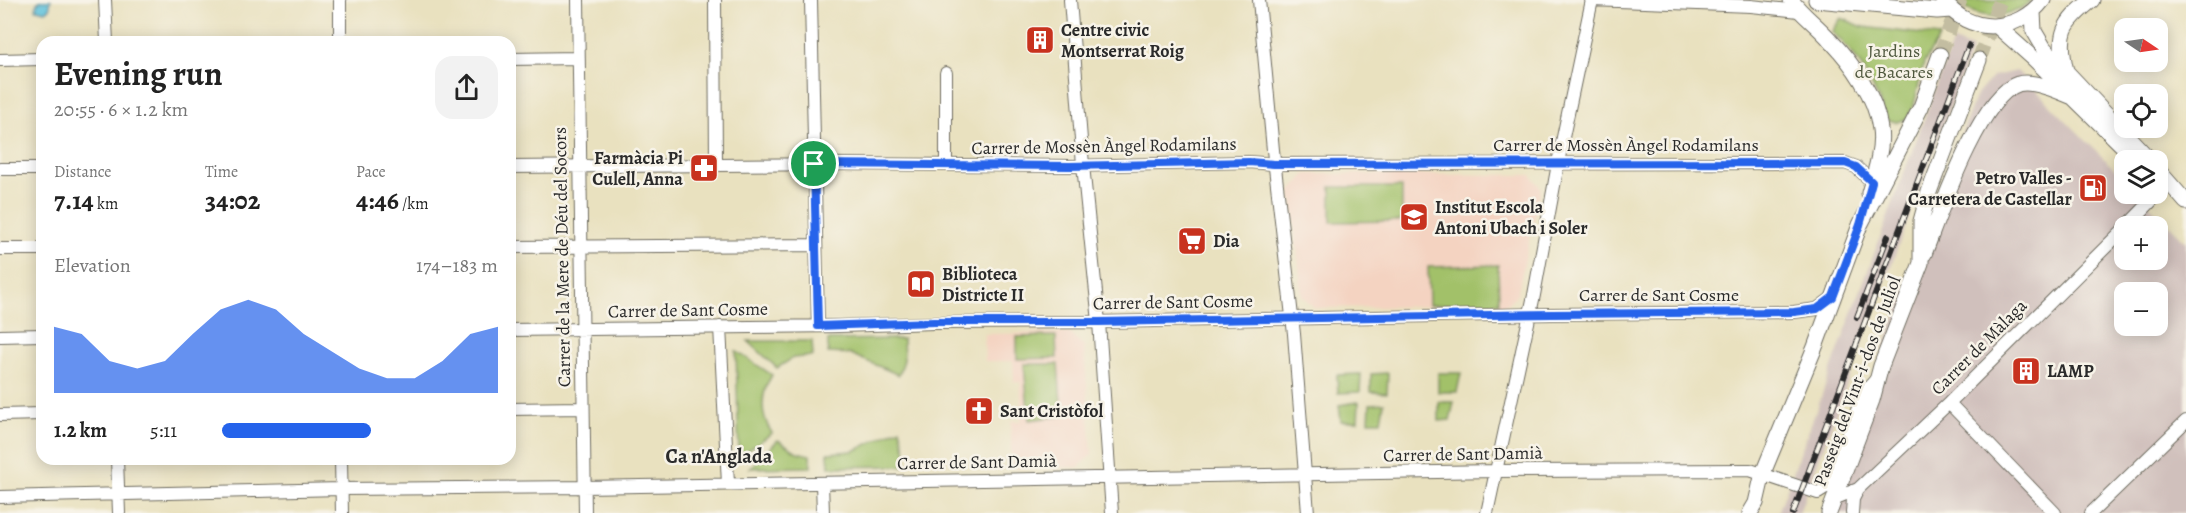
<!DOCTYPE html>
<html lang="en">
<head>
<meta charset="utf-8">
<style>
  body { margin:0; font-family:Alegreya,serif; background:#f2f2f2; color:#222; height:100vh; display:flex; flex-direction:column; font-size:22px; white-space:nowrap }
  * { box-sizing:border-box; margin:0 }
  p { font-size:20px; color:#767676 }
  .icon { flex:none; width:33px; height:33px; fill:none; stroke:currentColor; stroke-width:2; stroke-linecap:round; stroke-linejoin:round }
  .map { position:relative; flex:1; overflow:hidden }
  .details { position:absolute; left:36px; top:36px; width:480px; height:429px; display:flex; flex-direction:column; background:#fff; border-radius:18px; box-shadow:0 3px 15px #0003 }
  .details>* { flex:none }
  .needle { width:39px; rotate:103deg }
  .fabs { position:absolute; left:2114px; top:18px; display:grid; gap:12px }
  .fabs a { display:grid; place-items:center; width:54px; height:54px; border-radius:12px; background:#fff; box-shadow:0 3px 15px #0003; font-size:30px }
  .pin { position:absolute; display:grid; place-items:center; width:51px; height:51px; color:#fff; margin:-26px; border:3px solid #fff; border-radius:50%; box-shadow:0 2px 6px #0007 }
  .round { display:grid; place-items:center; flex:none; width:63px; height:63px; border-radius:18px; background:#f2f2f2 }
  .head { display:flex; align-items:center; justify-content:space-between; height:102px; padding:0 18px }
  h1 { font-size:33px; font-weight:600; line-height:45px }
  .figures { display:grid; grid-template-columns:repeat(3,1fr); gap:9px; height:102px; padding:6px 18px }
  .figures div { display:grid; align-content:center }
  .figures b { font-size:26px; font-weight:600 }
  .figures small { font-size:16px; font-weight:400 }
  .figures p { font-size:16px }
  .chart { height:168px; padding:12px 18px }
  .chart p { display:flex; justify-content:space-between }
  .chart svg { width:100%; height:108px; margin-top:6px; fill:#2563eb; opacity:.7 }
  ul { padding:0 18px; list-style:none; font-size:20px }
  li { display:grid; grid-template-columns:96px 72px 1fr; align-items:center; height:45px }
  li i { height:15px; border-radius:8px; background:#2563eb }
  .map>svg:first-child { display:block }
  .built { fill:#f4d3c1 }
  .industrial { fill:#d0c0bc; fill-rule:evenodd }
  .green { fill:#a2c169; stroke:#66764a; stroke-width:1.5 }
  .water { fill:#5dc1db; stroke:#447683; stroke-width:1.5 }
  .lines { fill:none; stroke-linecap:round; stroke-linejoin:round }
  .tertiary-tunnel { stroke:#c3bda1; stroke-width:15; stroke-dasharray:15 8; stroke-linecap:butt }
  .minor-casing { stroke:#6e6b5f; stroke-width:14 }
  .tertiary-casing { stroke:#6e6b5f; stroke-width:17 }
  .minor { stroke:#fff; stroke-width:12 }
  .tertiary { stroke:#fff; stroke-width:15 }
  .rail-casing { stroke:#2b2b2b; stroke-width:6 }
  .rail { stroke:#f7f3e8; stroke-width:4; stroke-dasharray:11; stroke-linecap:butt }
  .route-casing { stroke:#fff; stroke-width:12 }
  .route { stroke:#2563eb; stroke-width:8 }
  .labels { text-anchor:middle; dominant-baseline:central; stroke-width:5; stroke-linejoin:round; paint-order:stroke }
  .poi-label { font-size:18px; font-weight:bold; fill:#2b2b2b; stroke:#f7f3e8; text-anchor:start }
  .park-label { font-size:18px; fill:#4f583e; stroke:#f7f3e8 }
  .street-label { font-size:18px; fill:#2b2b2b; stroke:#f7f3e8 }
  .neighbourhood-label { font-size:20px; font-weight:bold; fill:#2b2b2b; stroke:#f7f3e8 }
</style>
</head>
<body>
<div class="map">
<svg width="2186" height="513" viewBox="0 0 2186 513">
  <rect width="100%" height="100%" fill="#f7f3e8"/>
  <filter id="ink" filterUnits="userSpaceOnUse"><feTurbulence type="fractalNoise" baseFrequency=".0167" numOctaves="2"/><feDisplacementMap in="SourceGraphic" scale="12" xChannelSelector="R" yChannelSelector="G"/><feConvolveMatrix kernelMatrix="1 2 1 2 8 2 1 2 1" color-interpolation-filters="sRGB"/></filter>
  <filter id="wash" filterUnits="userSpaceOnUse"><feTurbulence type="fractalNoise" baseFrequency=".008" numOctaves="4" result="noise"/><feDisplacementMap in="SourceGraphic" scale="24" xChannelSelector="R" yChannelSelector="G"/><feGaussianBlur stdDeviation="1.35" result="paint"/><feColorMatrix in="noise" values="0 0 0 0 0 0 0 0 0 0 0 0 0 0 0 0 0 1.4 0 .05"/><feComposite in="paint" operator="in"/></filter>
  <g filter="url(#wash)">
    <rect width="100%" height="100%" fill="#e9e1bf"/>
    <path class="built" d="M1306,174l225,1 10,13 -24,107 -11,10 -191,3 -13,-12 -11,-105z
      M1069,333l15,13 8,108 -13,13 -68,1v-47h10v-39h-7l-1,-21h-28l-1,-27z"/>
    <path class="industrial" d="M1953,41l19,7 -173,465h-21z
      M2017,71l107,108v15h14l48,48v271h-363l152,-416 18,-21zM2124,226h33v34h-33zM2124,292h33v34h-33z"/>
    <path class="green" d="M1955,0h76c-22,22 -54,21 -76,0z
      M1841,18l22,9 77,9 -16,27 -10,42 -7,14 -10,3 -10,-2c-13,-33 -27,-64 -55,-88z
      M1331,187h71v34l-71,1z
      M1498,265l1,38 -70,2 -1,-38z
      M1056,336l1,22 -40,1v-22z
      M903,339l1,21 -5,15 -49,-21 -22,-1v-13z
      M748,341h64l1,15 -20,2 -16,10z
      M736,351l36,24c-12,19 -12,40 0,58l-33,24z
      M1024,364h34l4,52 -33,4z
      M1388,373l-1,20 -16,-1v-18z
      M1438,373h23l-4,19h-19z
      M1361,374l-1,18 -22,1 -1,-18z
      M1359,402l-1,19h-17l-2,-16z
      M1439,402h15l-4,18 -11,1z
      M1384,403l-3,18h-12l1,-17z
      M900,428l6,24 -1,14 -76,1 -1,-14 26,-2z
      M778,440l19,12 13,3 1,12 -61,1z"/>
    <path class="water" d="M41,0h10l-2,10 -4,1 -9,-2 1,-6z"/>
  </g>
  <g filter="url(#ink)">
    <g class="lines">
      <path class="tertiary-tunnel" d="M1940,55l20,-55
        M1979,60l21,-60"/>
      <g class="minor-casing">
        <path id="minor" d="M105,0l2,42
          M340,0v42
          M578,0l7,513
          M715,0l1,165
          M811,0l7,326
          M1070,0l13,165 16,157 13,191
          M1259,0l14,150 21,184 14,179
          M1591,0l160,6 48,5
          M510,59l68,-1
          M0,60l42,-1
          M946,165v-92
          M510,167l325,-3 235,2 179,-4 25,2 571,-1 11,4 16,15
          M0,169h42
          M2127,226l42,-43
          M510,247l306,-2
          M0,249h42
          M720,327l8,157
          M510,330l328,-4 96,-3 165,-1 453,-8 242,-2 23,-3 16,-12
          M0,336l42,-1
          M1949,403l106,110
          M510,409l72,-1
          M0,415l42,-1
          M117,459l2,54
          M341,459l1,54
          M822,483l1,30
          M0,497l341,-8 242,-2 912,-16 255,-1 68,23 8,-5 4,-4 33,-90 14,-16
          M1836,498l22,-9 91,-86 175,-174
          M1487,513l47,-218 28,-153 30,-142
          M1852,513l1,-14 5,-10
          M2091,513l95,-92"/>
      </g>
      <g class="tertiary-casing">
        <path id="tertiary" d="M1791,0c11,15 27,26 39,40 22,23 46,56 50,89 3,20 -5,44 -11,64
          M1816,0l121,11 14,-1
          M1943,0c25,35 74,34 100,0
          M2033,12l1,19 10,17 106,112
          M1997,26l37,33 103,101
          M2066,71c-9,-38 -3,-48 26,-71
          M2157,169l29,33
          M1924,254c14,-36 56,-159 94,-170 15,-5 43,8 57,14
          M1750,513l6,-10 7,-30 52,-126 45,-122 61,-118 19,-52
          M1829,513l43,-113 9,-34 40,-103v-42l8,-29 50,-132"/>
      </g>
      <use href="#minor" class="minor"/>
      <use href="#tertiary" class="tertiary"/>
      <g class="rail-casing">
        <path id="rail" d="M1857,317l31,-81
          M1793,513l176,-468"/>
      </g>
      <use href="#rail" class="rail"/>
    </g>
  </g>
  <g class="lines" filter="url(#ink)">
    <g class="route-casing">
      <path id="route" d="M1249,162l25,2 571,-1 11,4 16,15 -12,43 -27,72 -16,12 -23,3 -242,2 -453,8h-165l-116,4 -4,-162 256,2z"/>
    </g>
    <use href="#route" class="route"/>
  </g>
  <defs>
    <g id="building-square" transform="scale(1.5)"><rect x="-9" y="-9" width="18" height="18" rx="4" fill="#c8321e" stroke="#f7f3e8"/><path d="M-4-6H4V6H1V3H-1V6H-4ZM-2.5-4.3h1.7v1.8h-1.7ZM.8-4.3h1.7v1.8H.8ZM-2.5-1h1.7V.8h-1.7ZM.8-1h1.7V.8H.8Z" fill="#fff"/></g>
    <g id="pharmacy-square" transform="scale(1.5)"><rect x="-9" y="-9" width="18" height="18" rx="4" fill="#c8321e" stroke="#f7f3e8"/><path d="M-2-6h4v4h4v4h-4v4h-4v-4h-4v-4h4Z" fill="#fff"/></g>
    <g id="fuel-square" transform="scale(1.5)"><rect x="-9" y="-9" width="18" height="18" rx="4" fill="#c8321e" stroke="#f7f3e8"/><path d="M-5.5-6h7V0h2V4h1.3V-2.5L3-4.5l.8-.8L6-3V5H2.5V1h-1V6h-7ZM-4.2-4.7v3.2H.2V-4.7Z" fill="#fff"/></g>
    <g id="school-square" transform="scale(1.5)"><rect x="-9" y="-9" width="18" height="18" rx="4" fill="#c8321e" stroke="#f7f3e8"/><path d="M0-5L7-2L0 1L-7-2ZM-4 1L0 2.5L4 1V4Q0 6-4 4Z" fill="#fff"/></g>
    <g id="supermarket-square" transform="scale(1.5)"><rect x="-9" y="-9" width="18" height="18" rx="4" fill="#c8321e" stroke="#f7f3e8"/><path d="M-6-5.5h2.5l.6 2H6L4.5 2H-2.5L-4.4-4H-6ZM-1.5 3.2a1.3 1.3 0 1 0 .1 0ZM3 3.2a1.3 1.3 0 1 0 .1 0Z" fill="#fff"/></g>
    <g id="library-square" transform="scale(1.5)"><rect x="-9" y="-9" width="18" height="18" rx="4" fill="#c8321e" stroke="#f7f3e8"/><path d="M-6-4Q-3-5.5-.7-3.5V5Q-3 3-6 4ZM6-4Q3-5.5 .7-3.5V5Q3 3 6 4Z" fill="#fff"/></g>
    <g id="church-square" transform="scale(1.5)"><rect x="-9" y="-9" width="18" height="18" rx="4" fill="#c8321e" stroke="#f7f3e8"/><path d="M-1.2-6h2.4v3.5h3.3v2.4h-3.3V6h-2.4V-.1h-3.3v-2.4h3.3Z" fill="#fff"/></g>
  </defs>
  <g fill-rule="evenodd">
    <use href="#building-square" x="1040" y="40"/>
    <use href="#pharmacy-square" x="704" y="168"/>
    <use href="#fuel-square" x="2093" y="188"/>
    <use href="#school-square" x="1414" y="217"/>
    <use href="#supermarket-square" x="1192" y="241"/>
    <use href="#library-square" x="921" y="284"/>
    <use href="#building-square" x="2026" y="371"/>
    <use href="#church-square" x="979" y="411"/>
  </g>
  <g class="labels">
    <g class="poi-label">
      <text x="1061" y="30">Centre civic<tspan x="1061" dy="21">Montserrat Roig</tspan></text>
      <text x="683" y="158" text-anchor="end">Farmàcia Pi<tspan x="683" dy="21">Culell, Anna</tspan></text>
      <text x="2072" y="178" text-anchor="end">Petro Valles -<tspan x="2072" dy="21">Carretera de Castellar</tspan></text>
      <text x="1435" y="207">Institut Escola<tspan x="1435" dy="21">Antoni Ubach i Soler</tspan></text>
      <text x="1213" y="241">Dia</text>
      <text x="942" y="274">Biblioteca<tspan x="942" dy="21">Districte II</tspan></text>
      <text x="2047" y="371">LAMP</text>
      <text x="1000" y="411">Sant Cristòfol</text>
    </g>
    <g class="park-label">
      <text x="1894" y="51">Jardins<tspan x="1894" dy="21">de Bacares</tspan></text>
    </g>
    <g class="street-label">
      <text x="1626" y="145">Carrer de Mossèn Àngel Rodamilans</text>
      <text transform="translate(1104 146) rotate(-1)">Carrer de Mossèn Àngel Rodamilans</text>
      <text transform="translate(562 257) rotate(-91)">Carrer de la Mere de Déu del Socors</text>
      <text x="1659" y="295">Carrer de Sant Cosme</text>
      <text transform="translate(1173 302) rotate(-1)">Carrer de Sant Cosme</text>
      <text transform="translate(688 310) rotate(-1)">Carrer de Sant Cosme</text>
      <text transform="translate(1979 347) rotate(-45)">Carrer de Màlaga</text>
      <text transform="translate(1857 381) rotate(-70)">Passeig del Vint-i-dos de Juliol</text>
      <text transform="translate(1463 454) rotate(-1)">Carrer de Sant Damià</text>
      <text transform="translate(977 462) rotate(-1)">Carrer de Sant Damià</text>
    </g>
    <g class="neighbourhood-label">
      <text x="719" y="456">Ca n'Anglada</text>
    </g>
  </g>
</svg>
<div class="fabs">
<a><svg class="needle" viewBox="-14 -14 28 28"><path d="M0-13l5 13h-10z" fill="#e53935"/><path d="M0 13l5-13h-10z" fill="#767676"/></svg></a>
<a><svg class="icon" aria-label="locate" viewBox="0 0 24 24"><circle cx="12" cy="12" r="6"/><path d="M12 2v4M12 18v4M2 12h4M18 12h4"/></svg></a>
<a><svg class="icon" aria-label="layers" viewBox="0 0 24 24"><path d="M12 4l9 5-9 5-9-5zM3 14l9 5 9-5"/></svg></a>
<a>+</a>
<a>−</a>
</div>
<div class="pin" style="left:814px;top:164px;background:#1e9e55"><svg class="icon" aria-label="arrive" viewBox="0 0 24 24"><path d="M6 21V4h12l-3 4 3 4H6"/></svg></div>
<section class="details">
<div class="head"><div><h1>Evening run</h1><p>20:55 · 6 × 1.2 km</p></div><a class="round"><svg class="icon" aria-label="share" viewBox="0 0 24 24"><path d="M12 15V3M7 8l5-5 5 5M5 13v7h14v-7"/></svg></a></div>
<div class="figures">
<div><p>Distance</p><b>7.14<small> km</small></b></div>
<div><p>Time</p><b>34:02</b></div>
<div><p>Pace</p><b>4:46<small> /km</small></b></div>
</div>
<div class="chart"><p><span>Elevation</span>174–183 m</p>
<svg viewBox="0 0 160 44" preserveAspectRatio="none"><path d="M0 44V17L10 20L20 31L30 34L40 31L50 20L60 10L70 6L80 10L90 20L100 27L110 34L120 38L130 38L140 31L150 20L160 17V44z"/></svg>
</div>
<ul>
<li><b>1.2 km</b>5:11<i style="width:54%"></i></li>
</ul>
</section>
</div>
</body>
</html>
